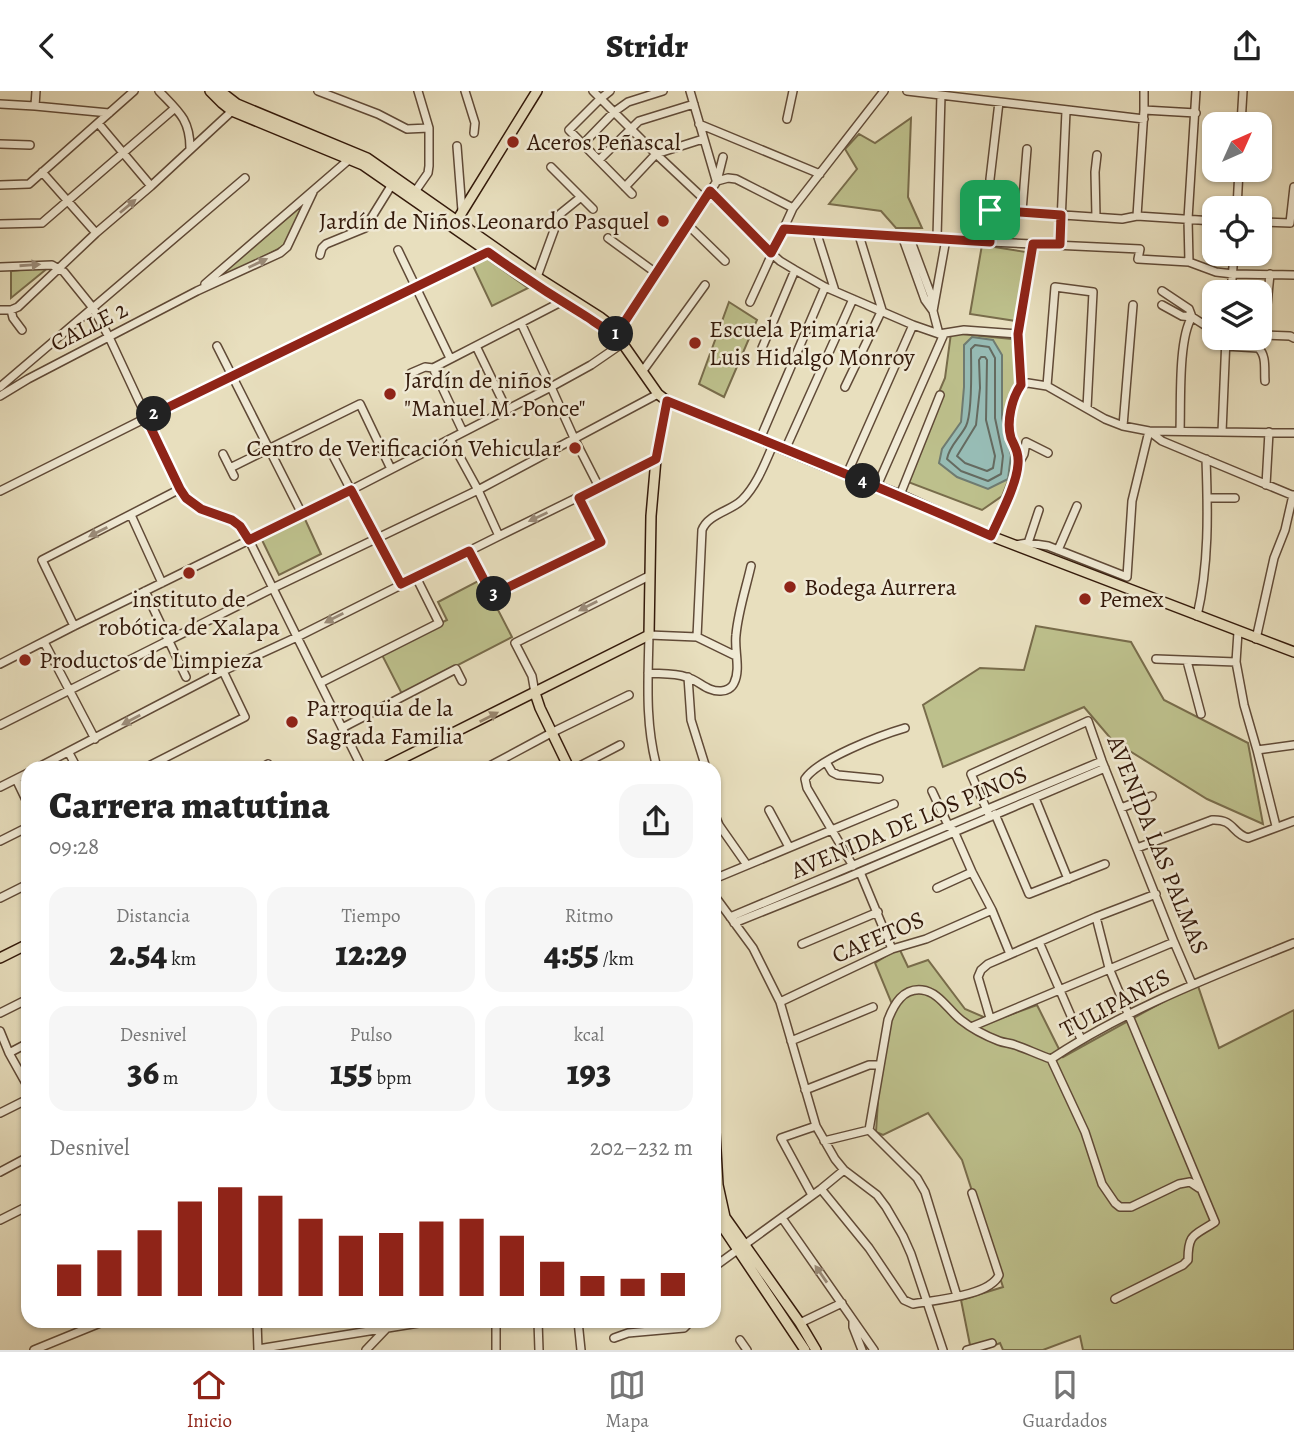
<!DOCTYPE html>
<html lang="es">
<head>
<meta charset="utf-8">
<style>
  body { margin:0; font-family:Alegreya,serif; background:#f6f6f6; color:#222; height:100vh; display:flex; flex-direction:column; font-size:26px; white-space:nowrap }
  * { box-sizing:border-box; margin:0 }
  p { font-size:23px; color:#767676 }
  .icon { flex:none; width:38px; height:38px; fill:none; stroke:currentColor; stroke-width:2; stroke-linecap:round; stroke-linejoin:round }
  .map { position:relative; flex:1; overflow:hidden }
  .drawer { position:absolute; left:21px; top:670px; width:700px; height:567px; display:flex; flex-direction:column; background:#fff; border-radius:21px; box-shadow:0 2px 5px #0004 }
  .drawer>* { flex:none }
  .needle { width:46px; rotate:45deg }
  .controls { position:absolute; left:1202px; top:21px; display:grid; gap:14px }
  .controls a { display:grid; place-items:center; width:70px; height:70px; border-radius:14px; background:#fff; box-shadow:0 2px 5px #0004; font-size:35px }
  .pin { position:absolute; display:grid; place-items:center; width:60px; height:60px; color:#fff; margin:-30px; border-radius:14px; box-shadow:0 4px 10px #0006 }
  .km { position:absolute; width:35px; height:35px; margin:-18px; border-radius:50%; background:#222; color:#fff; font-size:19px; line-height:35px; text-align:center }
  .round { display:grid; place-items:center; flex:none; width:74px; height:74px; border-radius:21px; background:#f6f6f6 }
  .summary { display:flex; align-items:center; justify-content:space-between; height:119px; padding:0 28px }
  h1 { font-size:38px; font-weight:800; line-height:52px }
  .metrics { display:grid; grid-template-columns:repeat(3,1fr); gap:10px; height:119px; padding:7px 28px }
  .metrics div { display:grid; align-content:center; border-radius:18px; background:#f6f6f6; text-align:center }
  .metrics b { font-size:35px; font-weight:800 }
  .metrics small { font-size:19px; font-weight:400 }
  .metrics p { font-size:19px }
  .chart { height:196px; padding:14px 28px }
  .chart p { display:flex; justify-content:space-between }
  .chart svg { width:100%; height:126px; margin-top:7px; stroke:#8f2418; stroke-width:6 }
  header { display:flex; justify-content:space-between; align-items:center; height:91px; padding:0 28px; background:#fff; font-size:32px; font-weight:800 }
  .dock { display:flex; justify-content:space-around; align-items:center; height:98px; border-top:2px solid #e0e0e0; background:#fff; font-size:19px; color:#767676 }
  .dock a { display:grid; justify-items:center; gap:4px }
  .dock .current { color:#8f2418 }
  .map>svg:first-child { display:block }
  .green { fill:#bdc08c; stroke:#786c4b; stroke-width:2 }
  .water { fill:#97bcb5; stroke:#6f7b71; stroke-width:2 }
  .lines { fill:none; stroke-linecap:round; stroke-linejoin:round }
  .shore { stroke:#656a60; stroke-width:2 }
  .minor-casing { stroke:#604a37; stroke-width:10 }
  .major-casing { stroke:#33190a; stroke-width:12 }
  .minor { stroke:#f0ead5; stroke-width:7 }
  .major { stroke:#e8dfbe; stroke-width:9 }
  .oneway { fill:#9b8c7a }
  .oneway2 { fill:#97866d }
  .route-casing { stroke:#fff; stroke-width:14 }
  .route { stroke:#8f2418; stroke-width:9 }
  .poi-dot { fill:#8f2418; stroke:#f0ead5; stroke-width:2.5 }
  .labels { text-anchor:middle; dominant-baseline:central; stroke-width:5; stroke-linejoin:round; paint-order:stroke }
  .poi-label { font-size:24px; fill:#33190a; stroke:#f0ead5; text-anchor:start }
  .street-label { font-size:24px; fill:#33190a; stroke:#f0ead5 }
</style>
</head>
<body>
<header><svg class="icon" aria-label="back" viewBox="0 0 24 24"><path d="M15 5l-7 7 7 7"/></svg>Stridr<svg class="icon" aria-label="share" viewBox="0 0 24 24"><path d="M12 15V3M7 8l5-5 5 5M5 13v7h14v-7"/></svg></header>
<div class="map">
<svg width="1294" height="1259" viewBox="0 0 1294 1259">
  <rect width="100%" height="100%" fill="#e8dfbe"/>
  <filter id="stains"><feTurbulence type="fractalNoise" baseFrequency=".00286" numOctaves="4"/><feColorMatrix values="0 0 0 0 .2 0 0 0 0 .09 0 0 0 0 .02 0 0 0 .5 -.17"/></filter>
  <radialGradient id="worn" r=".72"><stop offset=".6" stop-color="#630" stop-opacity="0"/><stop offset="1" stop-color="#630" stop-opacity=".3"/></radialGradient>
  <path class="green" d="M911,27l-3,79 14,31h-26l-15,-17 -52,-7 28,-35 -12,-20 14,-15 16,9z
    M299,117l4,3 -19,35 -60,31 -3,-3z
    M982,154l44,7 -10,69 -46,-7z
    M486,167l42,30 -36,18 -19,-40z
    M49,176l-38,31v-27z
    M729,211l28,18 -33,77 -25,-13z
    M951,242l61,6 7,39 -11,20v22l8,41 -14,35 -20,14 -74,-28 16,-55 21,-49z
    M304,426l17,37 -42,21 -18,-37z
    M482,488l30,58 -110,57 -21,-41 66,-33 -9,-18z
    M1036,535l95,16 33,58 84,43 15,81 -56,-25 -95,-59 -28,-33 -141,60 -20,-62 57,-37 44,2z
    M899,857l9,19 20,-7 37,49 28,12 44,-16 26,52 134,-74 22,65 75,-38v340h-211l-3,-14 -37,14h-40l-3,-7 -17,7h-12l-10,-50 42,-13 -41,-127 -34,-47 -45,22 -7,-3 4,-63 12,-65 -17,-41z"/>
  <path class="water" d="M972,246l21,3 9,15v63l9,37 -3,24 -20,10 -31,-12 -18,-14 3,-14 19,-27 3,-35v-42z"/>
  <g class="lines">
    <path class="shore" d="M975,254l14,2 6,11v60l8,38 -2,18 -13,7 -27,-10 -14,-12c2,-13 13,-21 19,-33 7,-14 5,-60 5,-77z
      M981,266h4l2,3 -1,60 9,36 -2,12 -6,3 -22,-8 -8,-7 19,-31 4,-37 -1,-28z"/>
    <g class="minor-casing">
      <path id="minor" d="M159,0c19,20 31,28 31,57
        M318,0l60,23 29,15 22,-1
        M465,0l10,32 -1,10
        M593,0l63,63 49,46
        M610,0l-10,8 -31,31 63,64
        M690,0l26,89
        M907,0l237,28
        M0,13l35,2 74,7
        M35,15l1,-15
        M1144,19l52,3
        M787,28l6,-28
        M98,32l53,63
        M699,33l121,50
        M1241,33l2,-33
        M0,53l30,1
        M583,53l31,-32 14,-10 35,-11
        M457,55l5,65
        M599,69l40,-39 55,-17
        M551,76l42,42
        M42,81l54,61
        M717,90l11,-3 8,1 57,29
        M0,94l29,-1 105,-93
        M625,96l31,-33 47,-15
        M710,100l51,53 19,17 15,9 30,17 88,38 26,9 25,-4 54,4
        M412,105l16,-23 1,-7v-38l-11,-37
        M1237,117l2,-38
        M990,119l132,9 15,-3 77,5
        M1022,120l5,-62
        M1137,125l7,-106v-19
        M1096,126l-1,-45 2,-17
        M1260,131l30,1 4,-36
        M0,133l42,-1 133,-115
        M688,134l37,36
        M784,137l206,14 150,7 -2,10 51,3 27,10 17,2 61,1
        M816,140l19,60
        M902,145l23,64 8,11
        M909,145l22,59 1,8
        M937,146l4,-142
        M608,147l48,35
        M990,151v-63l9,-77
        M1060,153l6,-133
        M398,159l52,108
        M320,164l2,-7 4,-4 39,-16 26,-42
        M1189,171l-1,-43 8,-128
        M0,176l52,-2 12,7 29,36 16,29 71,152 13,15 39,17 8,5 9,14 113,228
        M537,186l23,-63 21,-17
        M205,193l147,-127
        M1162,200l27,18 3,8c-14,21 -11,87 -12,114
        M1231,201l3,-38
        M750,211l43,-94 91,-117
        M1162,214l20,11 10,1 22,14
        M0,219h11l7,-3 78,-74 55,-47 81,-75
        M11,219l2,8 9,12
        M521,232l25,54
        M939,243l-6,-23 13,-72
        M616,244l101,-154 6,-24
        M1260,244l30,1 4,2
        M1264,244l6,-61
        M217,255l85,168
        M476,255l28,58
        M1225,255l33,2c9,7 6,22 7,33
        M762,257l33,-78
        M433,277l128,-66
        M433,277l30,64
        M642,281l63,-87
        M411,282l14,-6 8,1
        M1021,294l7,-2 19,3 58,33 18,7 26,5 145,2
        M1047,295l8,-99 38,5 -6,116
        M0,296l245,-209
        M551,296l23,51 25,49
        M845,296l37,-77 -24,-78
        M0,305l28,-17 169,-88 83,-38 7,-6 26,-55
        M1123,335l10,-121
        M1222,341l4,-94
        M450,348l28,51 21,46
        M760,348l65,-152
        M785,359l68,-151
        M331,361l69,132
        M223,363l11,22
        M1019,372l5,-9 2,-12 22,11
        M230,377l130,-64 31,65
        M847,383l66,-149
        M1266,394l3,-53
        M877,395l67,-152
        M0,400l146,-73 344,-167
        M900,404l40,-100
        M1207,407h28
        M131,424l31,68
        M991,445c9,-20 26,-52 28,-72 0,-11 -4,-17 -8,-26 -5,-16 1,-40 10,-53l-3,-51 15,-90
        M1028,452l11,-33
        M1015,454l13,-2 20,3 79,31 5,-76 17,-70 13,10 132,55
        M1058,459l19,-44
        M469,460l23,44 109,-53 -22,-44
        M145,500l41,86
        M1197,525c12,-51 11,-104 9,-157
        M74,535l-32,-66 138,-71
        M1238,541l-2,30 8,43 13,45 19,76
        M697,546l5,-107c6,-16 29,-19 40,-30 15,-15 23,-37 31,-55
        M1256,548l18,-81 11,-28 8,-35
        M44,551l51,97
        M1156,568l80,3
        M1187,570l14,53
        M0,573l74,-38 277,-136 200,-103 40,-22 32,-22
        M648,582c12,1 27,0 38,4 13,3 21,15 35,14 5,0 11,-3 13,-8 7,-14 0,-33 2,-48 2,-23 10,-47 15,-69
        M688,586l3,43 15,48
        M320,592l119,-60 -23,-46
        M535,602l-3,-17 -17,-33 134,-67
        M0,634l273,-137 205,-98 180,-96
        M342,637l114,-59 6,12
        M1257,659l37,-5
        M69,662l8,15
        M826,671l6,10 6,3 41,4
        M37,677l186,-97 74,-34 202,-101 157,-77
        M145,677l100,-51 -22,-46
        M261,677l7,-4 2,4
        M486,677l67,-36 76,-37
        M576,677l44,-23
        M657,677c-12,-45 -9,-86 -8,-133l48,2 39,19
        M16,688l12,25
        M0,696l28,-14
        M932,700l16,34 6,6 18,41 20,38 18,44
        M1035,707l33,81
        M1121,717l31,-12
        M769,719l20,37
        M714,722l5,12 28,40
        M995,723l34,80 76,-30
        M990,726l-19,-43 117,-53 14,40 72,181 18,42
        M0,750l28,-14
        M1137,757l75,-28c23,-1 19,13 36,18l46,-17
        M853,775l-46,-78 -2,-9c13,-20 76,-44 100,-51
        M860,781l32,77
        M714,788l180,-75
        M937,797l35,-16
        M714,804l39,53 27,54 36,124 19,33 9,11 33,25 9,12 17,29 8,18 32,96
        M0,807l28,-14
        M730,826l372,-156
        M1096,826l13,51 106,254c-21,14 -27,11 -27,38l-5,5 -68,34
        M734,832l112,-45 259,-110
        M1039,851l42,97
        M802,853l76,-32
        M780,911l112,-53 34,-10 66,-29
        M0,922l28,-14
        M990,927l-12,-41 3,-7 7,-6 108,-47 60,-23
        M971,936l203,-85
        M0,940l9,22 19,34
        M791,950l82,-34
        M9,962l19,-10
        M1051,968c75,-50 160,-82 243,-116
        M1051,968l34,73 17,52 13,19 5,4h11l48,-23 11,-2 9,6
        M805,999l64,-25h11
        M0,1022l28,-14
        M869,1039l19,-110c6,-16 15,-32 34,-30 17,2 26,20 39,30 10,8 25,16 38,21 5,2 11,2 16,4 12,4 24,10 36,14
        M869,1039l48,48 8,14 32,104
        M824,1050l45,-11
        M0,1081l28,-15
        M821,1098l48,59 35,52 9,4c21,-4 77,-8 86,-29l-27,-82
        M812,1104l-31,-57 35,-12
        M782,1127l92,132
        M0,1129l28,-14
        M714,1176l107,-78 23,-19
        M257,1230l1,29
        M496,1230v29
        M538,1230l1,29
        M578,1230l3,29
        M853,1230v6l9,23
        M800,1232l42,-20
        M614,1247l14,-5 56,-5 7,-7
        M740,1249l7,10
        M258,1258l173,-28
        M34,1259l71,-29
        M366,1259l20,-21
        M967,1259l25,-7"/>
    </g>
    <g class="major-casing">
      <path id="major" d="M210,0l12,12 10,8 131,54 170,118 63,40 9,7 9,4
        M220,0l17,13 130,54 170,119 63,40 9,7 49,70 9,7 160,66 73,28 91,41 303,116
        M456,131l81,-131
        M535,602l5,15 29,60
        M383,677l266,-133 2,-119 5,-57 11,-58
        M0,867l28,-14
        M714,1024l4,70 7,32 75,106 16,27
        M717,1109l2,21 5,8 81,121"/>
    </g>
    <use href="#minor" class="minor"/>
    <use href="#major" class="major"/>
  </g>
  <defs><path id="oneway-solid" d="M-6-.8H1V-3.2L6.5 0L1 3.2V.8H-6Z" transform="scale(1.75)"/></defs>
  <g class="oneway">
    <use href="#oneway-solid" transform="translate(128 115) rotate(-40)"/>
    <use href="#oneway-solid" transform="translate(258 172) rotate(-25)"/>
    <use href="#oneway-solid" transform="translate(30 174) rotate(-4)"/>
    <use href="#oneway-solid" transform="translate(538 426) rotate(155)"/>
    <use href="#oneway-solid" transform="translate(98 441) rotate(153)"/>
    <use href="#oneway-solid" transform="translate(588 515) rotate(153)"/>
    <use href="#oneway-solid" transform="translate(334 527) rotate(153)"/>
    <use href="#oneway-solid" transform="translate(131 629) rotate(152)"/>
    <use href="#oneway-solid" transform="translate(821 1183) rotate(-125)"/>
  </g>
  <use class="oneway2" href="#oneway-solid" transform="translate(489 626) rotate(-27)"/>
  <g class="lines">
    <g class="route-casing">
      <path id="route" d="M710,100l61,62 13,-24 206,13v-32l71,5 -1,29h-27l-15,90 3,51c-9,13 -15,37 -10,53 4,9 8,15 7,26 -1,20 -18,52 -27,72 -107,-48 -216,-91 -324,-135l-11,58 -77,39 22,44 -109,53 -23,-44 -68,33 -50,-94 -102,50 -9,-14 -8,-6 -31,-11 -15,-11 -6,-9 -34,-71 342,-166c31,22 63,43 96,63 11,7 20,14 32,20z"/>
    </g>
    <use href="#route" class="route"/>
  </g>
  <g class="poi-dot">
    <circle cx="513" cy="51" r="7"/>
    <circle cx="663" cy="130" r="7"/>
    <circle cx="695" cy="252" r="7"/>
    <circle cx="390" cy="303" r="7"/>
    <circle cx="575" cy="357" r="7"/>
    <circle cx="189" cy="482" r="7"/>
    <circle cx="790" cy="496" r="7"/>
    <circle cx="1085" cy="508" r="7"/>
    <circle cx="25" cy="569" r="7"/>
    <circle cx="292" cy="631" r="7"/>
  </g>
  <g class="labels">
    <g class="poi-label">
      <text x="527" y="51">Aceros Peñascal</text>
      <text x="649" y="130" text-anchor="end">Jardín de Niños Leonardo Pasquel</text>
      <text x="709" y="238">Escuela Primaria<tspan x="709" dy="28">Luis Hidalgo Monroy</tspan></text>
      <text x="404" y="289">Jardín de niños<tspan x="404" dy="28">"Manuel M. Ponce"</tspan></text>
      <text x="561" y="357" text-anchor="end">Centro de Verificación Vehicular</text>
      <text x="804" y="496">Bodega Aurrera</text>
      <text x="189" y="508" text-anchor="middle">instituto de<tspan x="189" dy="28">robótica de Xalapa</tspan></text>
      <text x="1099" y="508">Pemex</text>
      <text x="39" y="569">Productos de Limpieza</text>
      <text x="306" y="617">Parroquia de la<tspan x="306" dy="28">Sagrada Familia</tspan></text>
    </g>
    <g class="street-label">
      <text transform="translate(89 235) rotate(-27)">CALLE 2</text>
      <text transform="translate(909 731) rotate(-23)">AVENIDA DE LOS PINOS</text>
      <text transform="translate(1158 754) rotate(68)">AVENIDA LAS PALMAS</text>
      <text transform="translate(878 846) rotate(-23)">CAFETOS</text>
      <text transform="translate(1115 912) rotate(-28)">TULIPANES</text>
    </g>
  </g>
  <rect width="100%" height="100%" filter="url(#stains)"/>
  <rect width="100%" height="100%" fill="url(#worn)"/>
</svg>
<div class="controls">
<a><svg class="needle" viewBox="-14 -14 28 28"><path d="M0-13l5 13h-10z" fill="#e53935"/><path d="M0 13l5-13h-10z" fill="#767676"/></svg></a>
<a><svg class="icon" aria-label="locate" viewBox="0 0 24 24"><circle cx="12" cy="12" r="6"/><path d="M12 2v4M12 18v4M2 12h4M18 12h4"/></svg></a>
<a><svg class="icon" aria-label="layers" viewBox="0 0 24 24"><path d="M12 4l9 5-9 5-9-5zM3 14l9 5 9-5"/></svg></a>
</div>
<div class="pin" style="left:990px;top:119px;background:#1e9e55"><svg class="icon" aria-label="arrive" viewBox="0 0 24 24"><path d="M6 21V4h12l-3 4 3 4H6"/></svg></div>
<b class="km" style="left:616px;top:243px">1</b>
<b class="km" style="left:154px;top:323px">2</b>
<b class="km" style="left:494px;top:503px">3</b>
<b class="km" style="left:863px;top:390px">4</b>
<section class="drawer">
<div class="summary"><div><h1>Carrera matutina</h1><p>09:28</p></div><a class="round"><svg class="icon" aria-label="share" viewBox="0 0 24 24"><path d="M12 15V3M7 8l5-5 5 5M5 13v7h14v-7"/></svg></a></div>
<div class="metrics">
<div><p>Distancia</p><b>2.54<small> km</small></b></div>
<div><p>Tiempo</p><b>12:29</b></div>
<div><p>Ritmo</p><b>4:55<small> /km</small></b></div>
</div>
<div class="metrics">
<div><p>Desnivel</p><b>36<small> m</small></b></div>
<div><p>Pulso</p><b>155<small> bpm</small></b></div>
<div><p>kcal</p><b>193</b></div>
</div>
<div class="chart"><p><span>Desnivel</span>202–232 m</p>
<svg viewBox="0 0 160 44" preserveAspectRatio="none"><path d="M5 44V33M15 44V28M25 44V21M35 44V11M45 44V6M55 44V9M65 44V17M75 44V23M85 44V22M95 44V18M105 44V17M115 44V23M125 44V32M135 44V37M145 44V38M155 44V36"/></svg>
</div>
</section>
</div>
<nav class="dock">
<a class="current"><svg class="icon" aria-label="home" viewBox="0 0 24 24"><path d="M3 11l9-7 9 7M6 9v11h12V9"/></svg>Inicio</a>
<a><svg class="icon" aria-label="map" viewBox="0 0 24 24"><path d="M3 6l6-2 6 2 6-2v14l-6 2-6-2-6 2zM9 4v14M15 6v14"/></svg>Mapa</a>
<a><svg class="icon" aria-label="saved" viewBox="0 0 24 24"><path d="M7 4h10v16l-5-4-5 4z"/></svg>Guardados</a>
</nav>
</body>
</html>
